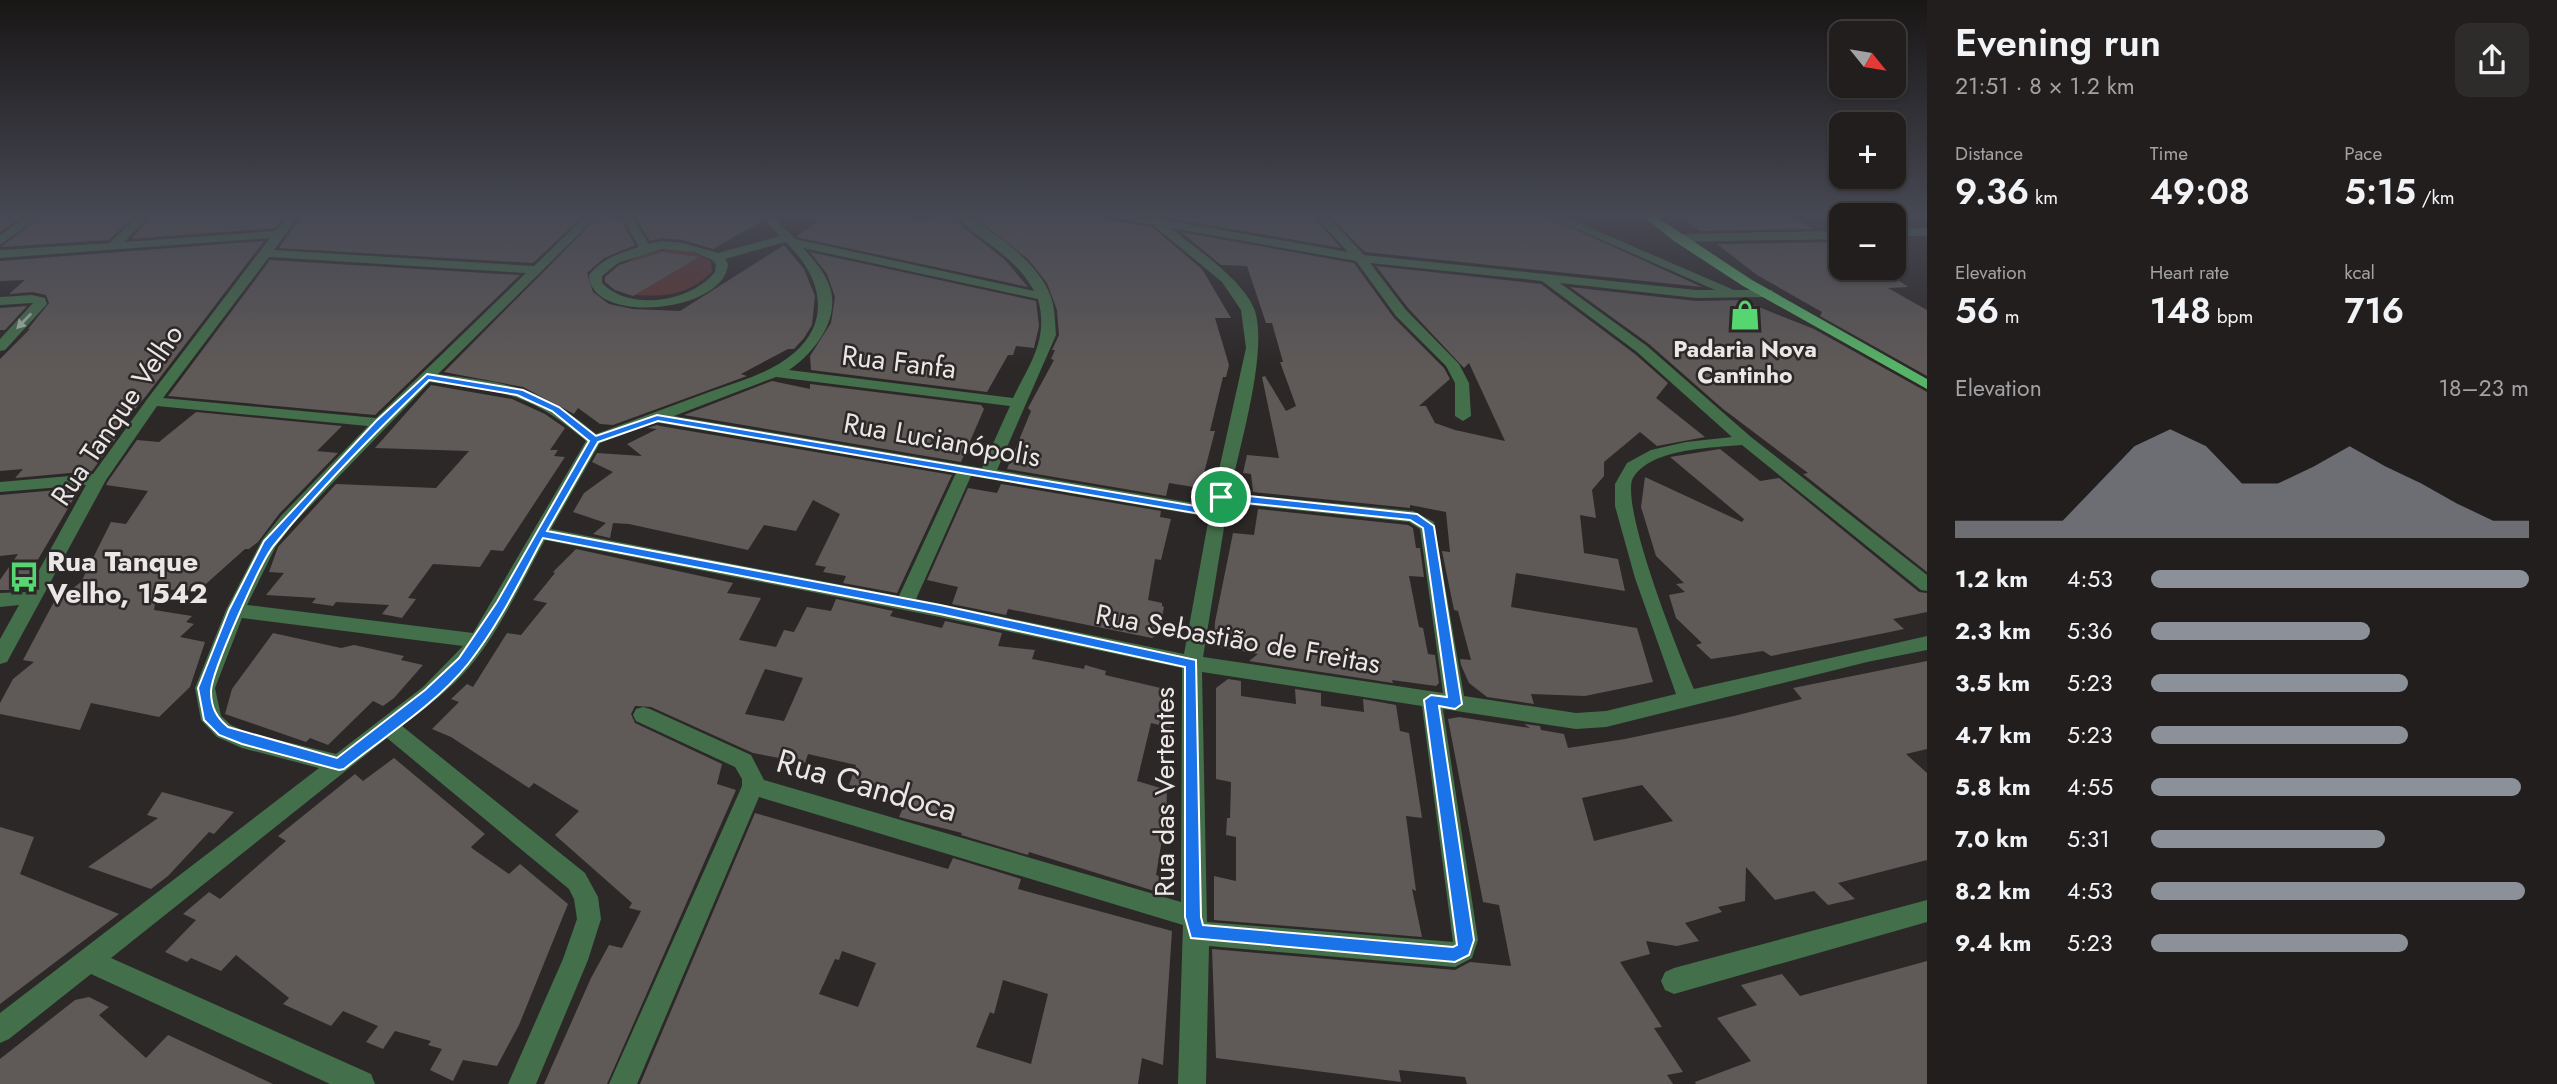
<!DOCTYPE html>
<html lang="en">
<head>
<meta charset="utf-8">
<style>
  body { margin:0; font-family:Jost,sans-serif; background:#2e2b2b; color:#f1f3f6; height:100vh; display:flex; flex-direction:column; font-size:26px; white-space:nowrap }
  * { box-sizing:border-box; margin:0 }
  p { font-size:23px; color:#a2a2a4 }
  .icon { flex:none; width:38px; height:38px; fill:none; stroke:currentColor; stroke-width:2; stroke-linecap:round; stroke-linejoin:round }
  .map { position:relative; flex:1; overflow:hidden }
  .side { display:flex; flex-direction:column; background:#221e1e; width:630px }
  .side>* { flex:none }
  .needle { width:46px; rotate:120deg }
  .fabs { position:absolute; left:1829px; top:21px; display:grid; gap:14px }
  .fabs a { display:grid; place-items:center; width:77px; height:77px; border-radius:14px; background:#221e1e; box-shadow:0 2px 5px #0004,0 0 0 2px #3f3c3c; font-size:35px }
  .pin { position:absolute; display:grid; place-items:center; width:60px; height:60px; color:#fff; margin:-30px; border:4px solid #fff; border-radius:50%; box-shadow:0 2px 7px #0007 }
  .round { display:grid; place-items:center; flex:none; width:74px; height:74px; border-radius:14px; background:#2e2b2b }
  .head { display:flex; align-items:center; justify-content:space-between; height:119px; padding:0 28px }
  h1 { font-size:38px; font-weight:600; line-height:52px }
  .stats { display:grid; grid-template-columns:repeat(3,1fr); gap:10px; height:119px; padding:7px 28px }
  .stats div { display:grid; align-content:center }
  .stats b { font-size:35px; font-weight:600 }
  .stats small { font-size:19px; font-weight:400 }
  .stats p { font-size:19px }
  .chart { height:196px; padding:14px 28px }
  .chart p { display:flex; justify-content:space-between }
  .chart svg { width:100%; height:126px; margin-top:7px; fill:#8c9099; opacity:.7 }
  ul { padding:0 28px; list-style:none; font-size:23px }
  li { display:grid; grid-template-columns:112px 84px 1fr; align-items:center; height:52px }
  li i { height:18px; border-radius:9px; background:#8c9099 }
  main { display:flex; flex:1; min-height:0 }
  .map>svg:first-child { display:block }
  .green { fill:#613532 }
  .building { fill:#5f5958; fill-rule:evenodd }
  .lines { fill:none; stroke-linecap:round; stroke-linejoin:round }
  .minor { fill:#446f4b; fill-rule:evenodd }
  .major { fill:#57b368; fill-rule:evenodd }
  .oneway { fill:#a8b7a9 }
  .route { fill:#1a73e8; stroke:#fff; stroke-width:2; fill-rule:evenodd }
  .labels { text-anchor:middle; dominant-baseline:central; stroke-width:5; stroke-linejoin:round; paint-order:stroke }
  .far-poi-label { font-size:23px; font-weight:bold; fill:#ebe7e7; stroke:#2d2828 }
  .street-label { font-size:28px; fill:#ebe7e7; stroke:#2d2828 }
  .poi-label { font-size:28px; font-weight:bold; fill:#ebe7e7; stroke:#2d2828; text-anchor:start }
  .near-street-label { font-size:33px; fill:#ebe7e7; stroke:#2d2828 }
</style>
</head>
<body>
<main>
<div class="map">
<svg width="1927" height="1084" viewBox="0 0 1927 1084">
  <rect width="100%" height="100%" fill="#2d2828"/>
  <path class="green" d="M673,249l18,2 20,10 1,11c-26,23 -43,25 -78,23l-22,-21c18,-18 36,-22 61,-25z"/>
  <path class="building" d="M0,214h26l-26,18z
    M45,214h91l-27,26 -108,7z
    M153,214h133l-11,14 -144,11z
    M303,214h282l-52,49 -254,-15z
    M601,214h10l5,7 5,-1 14,25 -31,13 -17,15 6,19 16,12 24,5 47,2 104,-66 20,24 11,27 -3,29 -8,13 -10,11h-6l-47,25 6,2 -134,49 -13,-1 -22,-16 -4,6 -51,-27 -79,-15z
    M647,214h110l5,7 -49,28 -30,-9 -21,-2 -12,3 -15,-24z
    M814,214h96l1,7 40,-7 11,12 43,34 23,27 -232,-50 22,-16z
    M970,214h132l7,6 43,7 50,42 29,49h-16l14,47 -3,12h-3l-13,54h5l-15,57 -31,-5 -3,13 -159,-27 24,-58 -3,-3 26,-48 -3,-1 4,-9h-3l7,-15 -2,-25 -10,-27 -19,-24z
    M1156,214h155l30,34 -180,-31z
    M1328,214h213l161,73 -337,-35z
    M1677,214h112l23,15 -112,2z
    M1181,232l173,31 40,55 50,50 6,11 -31,27h7l9,17 20,7 50,11 -36,-78 -5,5 -56,-60 -32,-42 165,18 94,70 33,29 -12,15 49,39 -48,9 -17,-14 -36,30v14l-12,14 4,28 -16,-3 4,38 34,6 7,32 -109,-18 -5,34 126,21 16,54 -68,14 -54,-2 3,10 -47,-7 -18,-14 -8,-18 -1,-6 11,1 -13,-49 -4,-1 -12,-59 8,1 -4,-40 -36,-7v3l-157,-16 -2,-18 -8,-1 4,-18 32,3 -17,-81 3,-1 21,35 10,-5 -16,-44h3l-11,-39h-6l-19,-57 -26,-1z
    M264,241l-118,155 -35,41 5,1 -24,33 -77,7 8,-9 -23,2v-112l30,-30h-2l21,-26 -3,-8 -14,-3 -23,2 16,-14 -25,1v-20z
    M1831,242l10,6v20h40l27,19 -20,1 39,22v66l-107,-60 2,-4 -65,-37 -40,-31z
    M662,252l37,5 -66,39 -18,-6 -10,-8v-5l14,-12z
    M810,252l226,49 3,25 -5,22 -18,-2 -3,9h-5l-21,37 -176,-22 -1,-14 21,-33 4,-26 -8,-23z
    M270,260l250,15 -145,140 -207,-19z
    M1570,287l126,14 45,-1 73,29 113,63v180l-124,-98 5,-1 -85,-64 -74,-65z
    M27,306l-22,24h-5v-22z
    M772,381l38,8v-5l171,21 3,4 -23,53 -277,-47z
    M431,385l81,14 33,15 20,14 -15,22h8l-4,6 11,1 -62,94 -12,-1 -11,17 -47,-3 -25,34 8,1 -14,19 -20,-4 7,-9 -53,-3 -3,4 -21,-3 4,-5 -50,-3 18,-22 -15,-1 9,-25 58,-63 100,4 33,-37 -94,-3z
    M196,412l146,14 -25,25 21,2 -59,61 -21,28 -9,7h-4l-47,42 -41,-2 -3,21 38,6 -6,6 8,2 -14,13 25,5 -15,45 -31,30 -68,-14 -11,27 -80,-16v-11l13,-24 21,-17 -11,-2 33,-62h4l21,-16 30,-60 15,2 22,-33 -42,-6 2,-4 29,-41 22,2z
    M657,425l3,1 292,49 -55,118 -54,-10 3,-7 -23,-4 3,-5 -11,-2 25,-51 -27,-14 -17,31 -32,-6 -16,25 -119,-26 -16,-1 -3,15 -17,-4 13,-11 -33,-11 11,-19 29,-21 -21,-10 5,-9 45,3 -15,-12 30,-15 -10,-1z
    M1720,449l40,32 19,-3 140,114 8,1v19l-34,7 11,10 -14,3 -119,24 -8,-5 -52,8 -15,-14 6,-2 -26,-25 -7,-23 16,-3 -9,-8 8,-1 -28,-27 -15,-49 4,-30 97,45 2,-3 -74,-62z
    M1001,484l160,27 -1,6 11,2 -10,41 -6,-1 -7,41 14,3v3l2,1 -5,27 -7,4 -144,-29 -2,6 -54,-11 6,-17 -31,-7 41,-92 29,5z
    M80,488l-60,102h-20v-10l18,-26 -18,2v-61z
    M1258,509l150,16 5,3 3,20h4l4,29 -15,-1 10,51 4,1 5,26 7,1 4,28 -3,3 -44,-6 1,3 -144,-22 9,-7 -44,-8 1,-24 18,-89 21,2z
    M576,549l157,34 -6,10 34,5 -22,42 37,7 8,-17 10,2 13,-25 24,4 5,-12 57,12 -3,5 52,12 3,-7 57,12 -4,13 37,4 -3,9 52,10 1,-4 21,6 -1,4 60,14 9,11 -3,28 -20,-5 -14,58 30,9 -1,26 -10,59 10,4 -2,15 -135,-42 -1,3 -67,-20 1,-2 -63,-16 9,-21 -59,-11 7,-20 -48,-11 -3,9 -52,-10 -102,-46 -16,-1 -4,8 4,9 87,41 -5,20 19,6 -129,294h-63l47,-106 18,-33 13,3 19,-37 -12,-3 3,-5 -77,-68 24,-24 -45,-28 -5,5 -78,-51 -19,-8 27,-27 -8,-3 16,-15 6,3 34,-54 14,2 26,-32 -14,-3 22,-27 -2,-1zM765,669l38,9 -19,43 -39,-7z
    M273,633l68,15 13,-3 50,11 -3,4 22,5 -29,33 -11,8 -10,-5 -45,44 -18,-7 -4,4 -81,-28 7,-25z
    M1927,661v88l-21,5 21,19v87l-89,23 17,16 -27,6 -14,-14 -39,9 -29,-33 -1,34 -27,6 4,5 -37,11 14,18 -22,5 -31,-5 4,13 -30,8 42,65 -8,1 29,44 -16,3 6,9h-206l-2,-7 -66,-7 2,12 -185,-24 -4,-109 243,21 15,-8 41,4 -12,-61 -16,-3 -35,-183 11,-2 71,11 -6,-4 16,2 1,4 23,4 4,14 57,-9 109,-23 68,-17 -9,-11zM1642,785l31,36 -79,20 -12,-43z
    M1228,679l13,2v15l55,8 -1,-15 26,4v13l43,6 -1,-13 33,6 4,26 9,2 13,85 -16,-2 10,75 -4,-2 10,48 -208,-17v-44l22,5v-44l-10,-2 1,-17h3l1,-36 -15,-3v-91z
    M394,758l91,76 -14,13 2,2 36,25 11,-10 48,40 -49,121 -22,41 -34,-6 -10,21 -23,-11 12,-21 -14,-4 3,-4 -36,-10 -12,18 -17,-7 12,-16 -35,-15 -12,15 -48,-22 6,-6 -53,-43 -15,16 -30,-13 -4,4 -22,-10 31,-32 -13,-6 26,-22 11,7 66,-58 -8,-5 77,-62 8,7z
    M162,792l72,20 -20,22 -5,-2 -41,44 -17,13 -63,-22 70,-49 -11,-3z
    M755,813l193,56 5,-11 68,21 -3,10 154,42 -9,134 -21,-7 -4,26h-498zM842,951l34,12 -18,44 -39,-13 16,-35 4,1zM1003,980l45,14 -17,70 -55,-17 14,-35 4,2z
    M0,827l34,10 -14,37 99,40 -119,90z
    M1927,961v123h-231l-1,-2 56,-21 -34,-43 40,-13 -16,-20 41,-11 18,22z
    M89,997l20,10 -10,8 47,43 22,-23 105,49h-273v-25l75,-59z"/>
  <g class="lines">
    <path class="minor" d="M30,214h13l-43,31v-10z
      M139,214h12l-27,28 152,-11 13,-17h11l-26,36 260,16 54,-52h11l-161,160c73,10 100,11 158,60 39,-14 77,-29 116,-43 28,-10 59,-18 82,-38 40,-34 25,-81 -9,-111l-60,17 3,5c-3,49 -138,62 -139,11 13,-16 30,-22 50,-28l-19,-33h10l19,30 13,-3 21,2 35,10 62,-17 -21,-22h12l24,25 239,52c-19,-36 -54,-49 -81,-77h13c30,21 72,47 85,83 4,11 4,26 5,38l-59,135 214,36 35,-158 -5,-38 -19,-28 -69,-57 -44,-8 -5,-3 38,2 -1,-2h11l8,5 188,33 -35,-38h12l39,41 332,35h19l-172,-76h15l176,76h38l1,3 -6,4 -71,1 -136,-15 87,63 104,91 176,138v16l-6,-1 -179,-145c-31,3 -94,3 -110,35 -9,34 46,172 62,209l233,-53v14l-60,12 -261,65 -30,2 -133,-20 35,231 -6,18 -17,9 -246,-21 -3,138h-28l5,-159 -424,-128 -122,287h-28l133,-298v-7l-7,-12 -99,-46 -3,-6 3,-6 7,-2 7,2 101,46 13,25 417,122 1,-234 -242,-51 -395,-77c-23,41 -44,89 -74,125 -20,24 -45,43 -69,61l183,147 13,24 3,22 -13,41 -52,124h-28l55,-125 14,-40 -3,-20 -5,-10 -182,-151 -276,220 260,116 4,10h-45l-239,-110 -82,65 -9,4v-30l319,-245 -77,-20 -25,-11 -16,-17 -6,-32 31,-78 36,-70 19,-24 87,-90 -211,-20 -51,74 -99,182 -7,2v-25l19,-34 -19,2v-14l27,-1 59,-107 -86,7v-10l93,-8 55,-76 122,-160 -270,20v-8l110,-7zM1171,228l185,33 40,55 50,50 9,17v33l8,5 8,-5 -2,-33 -10,-19 -53,-54 -36,-47 172,18 95,71 95,85 -46,5 -35,8 -24,13 -12,21v22l20,72 41,116 -70,17 -30,2 -112,-17 -30,-174 -21,-11 -183,-18c9,-45 38,-140 25,-182 -10,-30 -60,-63 -84,-83zM803,248l235,51c11,40 -8,64 -25,99l-224,-28c25,-17 53,-52 40,-85 -5,-14 -16,-26 -26,-37zM662,249l32,3 18,8 4,4 -1,8c-24,30 -85,40 -113,11v-7l16,-13zM269,257l257,16 -150,145 -213,-20zM776,377l234,29 -28,62 -308,-52zM430,382c74,11 96,8 156,59l-113,192 -226,-28 29,-59 17,-22zM657,422l3,1 296,50 -57,123 -348,-67 49,-86zM971,476l238,41 -25,137 -268,-55zM1228,503l181,19 11,7 23,164 -240,-36zM242,618l221,28 -40,41 -87,67 -90,-22 -15,-7 -10,-9 -6,-28zM1202,672l220,34 31,236 -246,-20z
      M1927,228v8h-33v-7z
      M1841,231v8l-164,3 -6,-4 6,-4z
      M32,295l13,3 2,6 -42,46 -5,1v-12l33,-36 -33,2v-8z
      M1927,900v22l-253,72 -9,-4 -4,-9 4,-9 9,-4z"/>
    <path class="major" d="M1640,214h12l100,66 175,99v10l-184,-103 -69,-45z"/>
  </g>
  <defs><path id="oneway-solid" d="M-6-.8H1V-3.2L6.5 0L1 3.2V.8H-6Z" transform="scale(1.75)"/></defs>
  <use class="oneway" href="#oneway-solid" transform="translate(24 321) rotate(134)"/>
  <linearGradient id="sky" x2="0" y2="1"><stop stop-color="#191616"/><stop offset="0.59" stop-color="#464853"/><stop offset="1" stop-color="#464853" stop-opacity="0"/></linearGradient>
  <rect width="1927" height="365" fill="url(#sky)"/>
  <path class="route" d="M427,374l96,16 36,17 37,29 61,-21 556,94 3,-12 5,-4 196,21 17,12 28,178 -7,5 -16,-3 35,234 -5,15 -14,7 -264,-24 -6,-21v-250l-245,-53 -397,-76c-23,43 -44,87 -75,126 -33,41 -83,72 -124,105l-5,1 -97,-26 -23,-9 -15,-15 -6,-32 31,-78 35,-69 112,-120zM429,380l88,15 35,16 37,30 -92,161 -38,56 -34,32 -88,68 -109,-31c-12,-10 -17,-20 -17,-36 1,-20 50,-131 64,-147 47,-58 101,-112 154,-164zM658,421l560,96 6,-4 2,-12 184,19 13,8 24,169 -16,-2 -7,5 33,245 -4,2 -250,-22 -2,-8 -5,-257 -256,-55 -393,-74 51,-89z"/>
  <defs>
    <g id="shop-bare" transform="scale(2.415)"><path d="M-5-2.5h2.3a2.7 3.5 0 0 1 5.4 0H5L5.5 6h-11ZM-1.5-2.5h3a1.5 2.3 0 0 0-3 0Z" fill="#56d671" stroke="#2d2828" stroke-width="2.5" paint-order="stroke"/></g>
    <g id="bus-bare" transform="scale(2.415)"><path d="M-5-6H5V4H4V6H2V4H-2V6H-4V4H-5ZM-3.5-4V0h7V-4ZM-3.5 1.2v1.5H-2V1.2ZM2 1.2v1.5H3.5V1.2Z" fill="#56d671" stroke="#2d2828" stroke-width="2.5" paint-order="stroke"/></g>
  </defs>
  <g fill-rule="evenodd">
    <use href="#shop-bare" x="1745" y="315"/>
    <use href="#bus-bare" x="24" y="577"/>
  </g>
  <g class="labels">
    <g class="far-poi-label">
      <text x="1745" y="349">Padaria Nova<tspan x="1745" dy="26">Cantinho</tspan></text>
    </g>
    <g class="street-label">
      <text transform="translate(899 362) rotate(7)">Rua Fanfa</text>
      <text transform="translate(117 415) rotate(-56)">Rua Tanque Velho</text>
      <text transform="translate(942 440) rotate(10)">Rua Lucianópolis</text>
      <text transform="translate(1238 639) rotate(10)">Rua Sebastião de Freitas</text>
      <text transform="translate(1164 792) rotate(-90)">Rua das Vertentes</text>
    </g>
    <g class="poi-label">
      <text x="47" y="561">Rua Tanque<tspan x="47" dy="32">Velho, 1542</tspan></text>
    </g>
    <g class="near-street-label">
      <text transform="translate(867 785) rotate(16)">Rua Candoca</text>
    </g>
  </g>
</svg>
<div class="fabs">
<a><svg class="needle" viewBox="-14 -14 28 28"><path d="M0-13l5 13h-10z" fill="#e53935"/><path d="M0 13l5-13h-10z" fill="#a2a2a4"/></svg></a>
<a>+</a>
<a>−</a>
</div>
<div class="pin" style="left:1221px;top:497px;background:#1e9e55"><svg class="icon" aria-label="arrive" viewBox="0 0 24 24"><path d="M6 21V4h12l-3 4 3 4H6"/></svg></div>
</div>
<section class="side">
<div class="head"><div><h1>Evening run</h1><p>21:51 · 8 × 1.2 km</p></div><a class="round"><svg class="icon" aria-label="share" viewBox="0 0 24 24"><path d="M12 15V3M7 8l5-5 5 5M5 13v7h14v-7"/></svg></a></div>
<div class="stats">
<div><p>Distance</p><b>9.36<small> km</small></b></div>
<div><p>Time</p><b>49:08</b></div>
<div><p>Pace</p><b>5:15<small> /km</small></b></div>
</div>
<div class="stats">
<div><p>Elevation</p><b>56<small> m</small></b></div>
<div><p>Heart rate</p><b>148<small> bpm</small></b></div>
<div><p>kcal</p><b>716</b></div>
</div>
<div class="chart"><p><span>Elevation</span>18–23 m</p>
<svg viewBox="0 0 160 44" preserveAspectRatio="none"><path d="M0 44V38L10 38L20 38L30 38L40 25L50 12L60 6L70 12L80 25L90 25L100 19L110 12L120 19L130 25L140 32L150 38L160 38V44z"/></svg>
</div>
<ul>
<li><b>1.2 km</b>4:53<i style="width:100%"></i></li>
<li><b>2.3 km</b>5:36<i style="width:58%"></i></li>
<li><b>3.5 km</b>5:23<i style="width:68%"></i></li>
<li><b>4.7 km</b>5:23<i style="width:68%"></i></li>
<li><b>5.8 km</b>4:55<i style="width:98%"></i></li>
<li><b>7.0 km</b>5:31<i style="width:62%"></i></li>
<li><b>8.2 km</b>4:53<i style="width:99%"></i></li>
<li><b>9.4 km</b>5:23<i style="width:68%"></i></li>
</ul>
</section>
</main>
</body>
</html>
